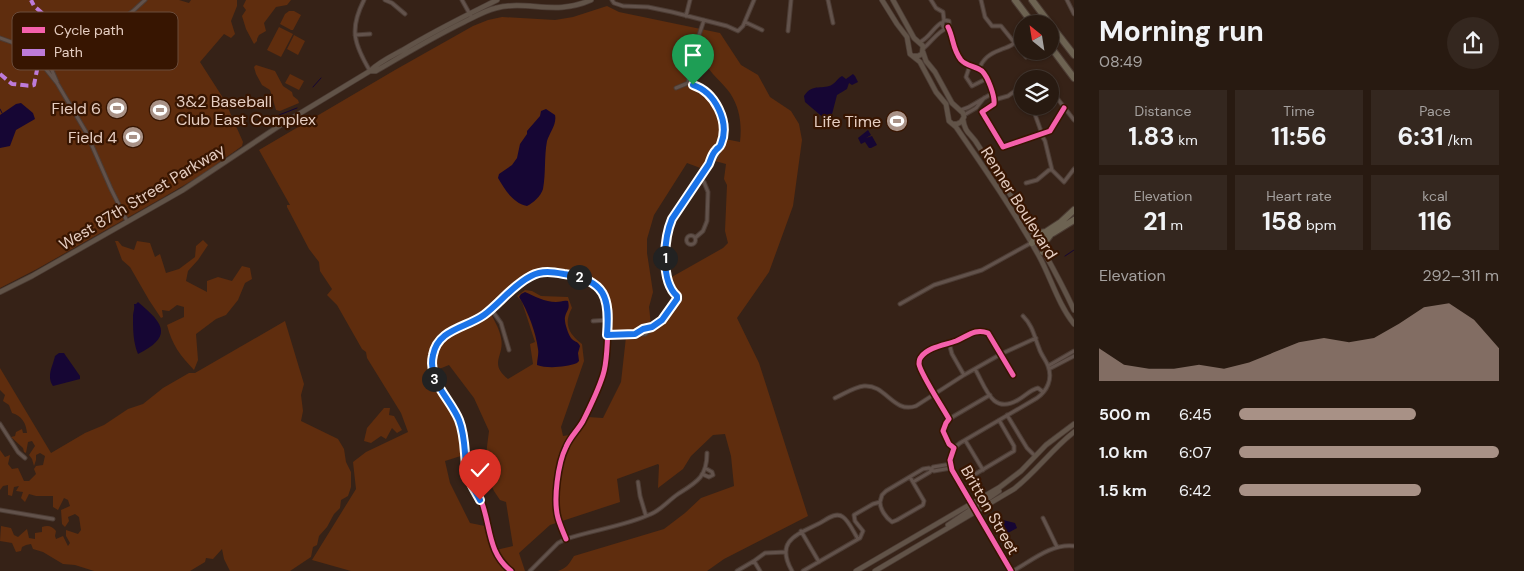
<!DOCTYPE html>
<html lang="en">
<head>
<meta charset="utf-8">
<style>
  body { margin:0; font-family:"DM Sans",sans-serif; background:#34271f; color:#f1f3f6; height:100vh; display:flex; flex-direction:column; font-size:19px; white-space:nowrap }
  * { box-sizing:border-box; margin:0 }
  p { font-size:16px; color:#a5a19f }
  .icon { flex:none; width:28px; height:28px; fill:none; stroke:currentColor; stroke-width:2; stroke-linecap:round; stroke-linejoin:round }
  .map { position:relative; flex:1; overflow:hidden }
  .side { display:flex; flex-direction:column; background:#281a11; width:450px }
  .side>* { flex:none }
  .needle { width:32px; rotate:330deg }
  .controls { position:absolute; left:1014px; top:15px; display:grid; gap:10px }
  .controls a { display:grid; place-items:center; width:45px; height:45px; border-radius:50%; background:#281a11; box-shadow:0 1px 4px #0004,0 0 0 1px #443831; font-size:25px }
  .pin { position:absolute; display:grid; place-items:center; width:42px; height:42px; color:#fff; margin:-51px -21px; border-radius:50% 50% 50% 0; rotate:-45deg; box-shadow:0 0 5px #0007 }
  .pin .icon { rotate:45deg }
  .km { position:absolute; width:25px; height:25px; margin:-12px; border-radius:50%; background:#222; color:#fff; font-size:14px; line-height:25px; text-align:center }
  .round { display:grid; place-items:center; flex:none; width:52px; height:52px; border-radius:26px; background:#34271f }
  .head { display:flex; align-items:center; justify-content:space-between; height:85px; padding:0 25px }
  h1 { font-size:28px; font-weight:700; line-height:38px }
  .figures { display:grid; grid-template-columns:repeat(3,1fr); gap:8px; height:85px; padding:5px 25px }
  .figures div { display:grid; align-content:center; border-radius:0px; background:#34271f; text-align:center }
  .figures b { font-size:25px; font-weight:700 }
  .figures small { font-size:14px; font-weight:400 }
  .figures p { font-size:14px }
  .chart { height:140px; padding:10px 25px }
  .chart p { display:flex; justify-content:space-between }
  .chart svg { width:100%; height:90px; margin-top:5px; fill:#a89186; opacity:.7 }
  ul { padding:0 25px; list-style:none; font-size:16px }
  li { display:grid; grid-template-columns:80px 60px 1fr; align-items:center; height:38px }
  li i { height:12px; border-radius:6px; background:#a89186 }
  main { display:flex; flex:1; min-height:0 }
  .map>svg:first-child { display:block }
  .green { fill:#5f2d0e; fill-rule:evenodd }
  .water { fill:#160634 }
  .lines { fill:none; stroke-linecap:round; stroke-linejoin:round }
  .stream { stroke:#160634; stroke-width:1 }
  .minor-casing { stroke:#4c3c34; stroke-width:5 }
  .secondary-casing { stroke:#4c3c34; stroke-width:6 }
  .motorway-casing { stroke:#4c3c34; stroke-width:8 }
  .minor { stroke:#62524b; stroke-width:3 }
  .secondary { stroke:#615348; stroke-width:4.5 }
  .motorway { stroke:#6d6352; stroke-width:6 }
  .quiet { stroke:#bd7bd9; stroke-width:4; stroke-dasharray:8 4; stroke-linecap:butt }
  .cycleway-casing { stroke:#371501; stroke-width:8 }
  .cycleway { stroke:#f560ab; stroke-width:5 }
  .route-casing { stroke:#fff; stroke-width:10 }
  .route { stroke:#1a73e8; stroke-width:6 }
  .labels { text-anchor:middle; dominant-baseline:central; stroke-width:4.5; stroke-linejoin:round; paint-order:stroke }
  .poi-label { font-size:16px; fill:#e5cdc1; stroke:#371501; text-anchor:end }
  .street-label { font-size:16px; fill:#e5cdc1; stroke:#371501 }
  .key { fill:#371501; stroke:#6b4c3b; stroke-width:1 }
  .key-label { font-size:14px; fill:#e5cdc1 }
</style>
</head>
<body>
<main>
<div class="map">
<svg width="1074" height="571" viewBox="0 0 1074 571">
  <rect width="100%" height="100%" fill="#362217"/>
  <path class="green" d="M0,0h179l10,3 2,-3h46v6l-6,15 4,13 -4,4 -7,-4 -24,28 25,39 18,41 -1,4 -39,28 -39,23 -127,72 -37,19z
    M246,0h45l-4,5 -11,2 -12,16 2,8 -7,4 -2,4v2l-3,3 -8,-15 -4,-13 4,-6 -3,-4z
    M607,6l12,6 101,21 21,32 17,10 12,22 21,14 8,13 3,16 -9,66 -24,66 -32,46 22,45 49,153 -84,43 -17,12h-149c9,-3 11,-7 16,-15l90,-27 21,-16 16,-15 33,-12 -3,-30 -6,-22 -12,1 -22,21 -8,13 -25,19 1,-23 -1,-1 -41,15 3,23 -70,23 -31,28 6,18h-174l-39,-11 44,-71 -3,-27 13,-10 42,-20 -7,-19 -34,-55 -1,-6 -4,-3 -25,-44 -10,-10 5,-6 -12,-18 -1,-9 -10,-13 -22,-42v-2h3l-31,-55 136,-80 78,-44 15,-6 14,-3 53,3 18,-3zM696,61l8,1c7,12 18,20 26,31 10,15 12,32 10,49l-15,-3c1,-17 -3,-35 -17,-47 -4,-4 -12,-6 -17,-9 -2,-8 1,-16 5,-22zM715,161l11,3 -2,15 3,6 -2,46 3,12 -5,5 -53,30c-2,-15 -6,-31 -1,-46 5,-18 33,-57 46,-71zM687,163l16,6 -33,51c-9,18 -9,48 -2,66 2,5 6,9 7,14l-14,18 -10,7 -2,-18 4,-15 -6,-39v-14l7,-24zM547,274c26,4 59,5 60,40 0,7 -1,14 -2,20l21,3 -5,45 -18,36 -15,-1 -11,17 -14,2 -2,-9 23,-66 -2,-17c-13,-10 -19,-20 -10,-36l-4,-11 -27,-1 -9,-5 -7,-1 -8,6 5,6 13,40 -5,2 3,20 -25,15c-20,-16 -3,-23 -7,-41 -1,-8 -7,-18 -11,-26l36,-32 6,-4zM449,365l25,33 15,33 -5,39 10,21 6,9 6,2 7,44 -17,4 -3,-7 -3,-16 -20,-4 -20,-40 -5,-22 22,-7c0,-16 -3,-32 -12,-46 -7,-13 -17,-23 -21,-37z
    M289,11h5l7,4 -8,15h-2l-11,-6 5,-10z
    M279,27l14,7 -12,23 -14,-7z
    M294,35l11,6 -7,14 -11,-6z
    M256,65l19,6 8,15 9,6 1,4 5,4 1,3 -19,8 -4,-1 -6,-20 -8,-5 -6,-11 -2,-7z
    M290,74l14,7 -5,9 -14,-7z
    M203,240l5,5 -10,15 -10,11 -2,10 21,11v-11l11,-4 14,4 10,-15 8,2 2,11 -7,4 -7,17 -12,15 -10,4 -20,15 2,26 -4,10c-14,-15 -22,-25 -27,-45l17,-8v-10l-7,-2 -8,6 -7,-1 1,7 -2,1 -12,-18 -19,-33 -8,-7 -7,-19h3l4,5 12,4 3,-9 13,2 5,14 5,-3 6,19 13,-4 16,-12 1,-11z
    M285,321l19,63 -3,11 2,16 -2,10 37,18 6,10 2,13 5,10v15l-3,9 -7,4 -1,8 -6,6 -7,13 -8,9 -2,9 -4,2 -2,10 -21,14h-60l-6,-12 -2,-10 -9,10 -7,-1 -1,4 -15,9h-96l-19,-6 -12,-1 -20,-12 -10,-3 -2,-5 -5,1 -4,2 -1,4 -5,1 -4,-9 -12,-2 1,-15 10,2 3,7 4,2 9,-8 2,9 6,1v-6l7,-1v-5c6,-2 10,-1 14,4l-1,5 1,3 7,-3 5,10 2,-3 -4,-7v-6l12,4 3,-4 -2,-13 -4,-3 -7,3 1,4 -4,6 -3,-3 -1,-14 9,-4 -2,-6 -4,-2 -6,12 -5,-3v-11h-17l-7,-2 -4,8 -4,-4 2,-6 -7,-1 3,-5 -5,1 -2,9 -4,-1v-10l-5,1 -3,4v-40l5,7 5,-2 -2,9 4,5 6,-1 6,13h5l7,-7 -2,-5 2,-3 7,-1 2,-9 -5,-3 -4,2v5l-2,6 -2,-7 -3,-4 6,-9 -3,-5 -4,1 -2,11 -2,-1 -1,-4 -12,-11 4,-1 1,-4 6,-3 1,4h4c-1,-10 -5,-17 -15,-20l-3,-8 -6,-4 2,-6 -5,-5v-22l51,85 34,-20 19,-8 24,-16 15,-5 20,-16 26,-15h6z
    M384,408h6l-1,7 5,1 8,14 -5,3 -5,-5 -6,11 -5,-3 -10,7 -7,-2 3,-13z"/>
  <path class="water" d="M853,74l2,2 3,6 -6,3 -3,-2 -2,6 -10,6 -6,23 -2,2h-3l-21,-18 -1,-6c9,-14 19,-5 29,-12 3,-2 5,-6 9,-8l4,3z
    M21,103l12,10 2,6 -19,11 -6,16 -10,2v-33l16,-11z
    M546,109l9,6c2,9 -5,17 -8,26 -3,16 -1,32 -4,48 -2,7 -10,14 -16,17 -14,-3 -22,-16 -29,-28l1,-4 13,-9 5,-7 3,-14 7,-10v-3l13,-15 1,-5z
    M868,130l3,5 -5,3 6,-2 5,9 -6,3h-2l-4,-6 -4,2 -3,-6z
    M525,292c9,4 20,10 31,10 5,0 7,-2 12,-1 2,9 -1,8 -3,16 -1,5 3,17 6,21 3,4 7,3 9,8l-2,7 1,8 -2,2c-11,4 -29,6 -40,2 0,-5 2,-11 1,-16 -2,-16 -10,-38 -19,-52l2,-3z
    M138,302c25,21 36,34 0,52 -5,-12 -5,-25 -5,-38 0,-4 2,-7 1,-12h2z
    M59,353h5l2,3 14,20v3l-27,7c-7,-10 0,-20 2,-30z
    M1003,520l12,3 2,5 -9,5 -6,2 -4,-6v-5z"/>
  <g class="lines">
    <path class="stream" d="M313,87l8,-9
      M0,109l2,4
      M279,115l18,-7
      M1065,256l9,-6"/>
    <g class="minor-casing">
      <path id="minor" d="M364,0c-15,29 -10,44 6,71
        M385,0l7,3 13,11
        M462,0l10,18
        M612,0l2,3 9,3 25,1 24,5 55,14 11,5 5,-5 11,-26
        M828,0l5,23
        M931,0l5,8 7,4 1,8 -2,4 2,4
        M981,0l4,17 7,9h9l25,31
        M1067,0l7,14
        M686,16l4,-16
        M704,20l-10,30 -4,9 1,7 -3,17c5,2 10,3 15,6 16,13 24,34 18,54 -3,9 -3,14 -11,20
        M745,22l17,8
        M948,27c6,12 4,21 13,33 5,6 15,6 21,11 6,6 13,25 12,33l-12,8 21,35 47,-16 14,-23
        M788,31l3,-31
        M355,35l15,-1
        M0,38l14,5 29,14
        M920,42c9,-4 13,-14 21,-19
        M924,48c9,-8 14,-17 25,-21v-6l-5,-1
        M30,52l7,5 2,5
        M39 62a6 6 0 1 1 12 0a6 6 0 1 1-12 0Z
        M48,57l65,-31 20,-15 12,-11
        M51,61l15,-10
        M970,65l-4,12 6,9 14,-7
        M50,66l7,16
        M691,66l4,-7 -1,-8
        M45,68l12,15 29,49 25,57 16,32
        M979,69c4,-10 10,-15 21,-19 6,-3 10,-2 15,-8
        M1035,79l5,-3 2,3
        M676,88l12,-5
        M1050,89l24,31
        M1016,90l6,7
        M994,100l14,-4 14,-10
        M1032,106l10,28
        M961,110l8,-3 24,-14
        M964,115l12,-7 8,-10
        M1041,134l4,7 7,29 12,12 10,-13
        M1026,183l11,-3 12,-10h3
        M686.5 240a4.5 4.5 0 1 1 9 0a4.5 4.5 0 1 1-9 0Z
        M695,238l8,-7 4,-10 1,-29 -4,-10 -4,-4
        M677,296c-17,-15 -13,-58 -5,-77l37,-55 2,-8 9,-9
        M677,296h3v3h-3z
        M900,304l34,-19 48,-15 49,-27
        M491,309l10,14 8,27
        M593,321l15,-1
        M636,333l7,-4 8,-2
        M607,335l38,-1 17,-14 15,-21
        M949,343l3,11 12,21
        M1048,366l26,-15
        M975,369c11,19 17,46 43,31 7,-4 12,-10 20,-12l5,4
        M1049,369l25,-13
        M835,398c9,-4 19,-11 29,-12 22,-2 29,28 52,20l48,-31 37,-21 35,-16
        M1007,415l20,33 8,8
        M949,419l41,-24
        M0,424l18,28 7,6
        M965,440l18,30
        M954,448l6,-5 77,-45c10,-7 16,-19 11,-32 -2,-6 -7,-11 -9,-18 -5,-12 -6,-22 -16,-32
        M702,474l7,3 4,-2 -1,-3 -7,-4
        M967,479l47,-28v-5l-15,-26
        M638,482l2,14 6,20
        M913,482l17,-10 3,-5 18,-3
        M880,502c0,7 6,16 12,20l5,-2 26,-15 1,-4 -14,-24
        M0,510l53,9
        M1043,518l14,29
        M801,531l18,31
        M754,561l6,10
        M511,571c-23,-18 -20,-43 -29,-68 -4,-11 -13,-19 -15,-31 -4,-24 0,-38 -13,-62 -11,-20 -31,-37 -19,-61 9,-21 32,-22 49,-34 15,-11 27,-27 42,-37 12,-7 24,-6 37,-4 24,3 41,10 45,37 0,17 0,49 -5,64 -5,16 -13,32 -20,46 -5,9 -13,16 -17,26 -8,16 -13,53 -8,71 2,7 5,14 8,21
        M530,571l28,-28 8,-4c27,-9 59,-13 85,-25 10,-4 18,-14 27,-20 19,-12 29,-17 29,-41
        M737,571l17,-10 11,-8 21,-1
        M792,571c-17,-30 4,-36 26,-47 7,-3 17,-13 25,-7 6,4 11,16 15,22
        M803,571l57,-33 3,-7 -8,-10 -1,-6 19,-11 7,-2 2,-7 4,-4 37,-22 6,-1 5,3 17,-3
        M1011,571l-59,-101 -2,-10 4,-12 -5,-4 -6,-13 3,-8 3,-4c-6,-11 -29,-46 -30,-55 0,-2 0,-5 2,-7 7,-10 24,-12 35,-16 12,-5 19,-13 32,-8l25,42
        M1013,571c18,-10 39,-28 61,-25"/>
    </g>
    <g class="secondary-casing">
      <path id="secondary" d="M882,0l15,24 10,13 3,17 10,8 16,30 10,12 3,17 7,6c29,42 58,84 83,129 12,22 19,48 35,68
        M893,0l21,38 9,8 -1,8 -4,2h-4
        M923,52l3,9 9,11 17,31 11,10 1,4 -3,5 -4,2h-4
        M370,71h6c29,-17 57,-34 88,-49 10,-5 20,-11 32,-14 33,-8 59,8 95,-8
        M963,119c2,15 8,14 15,26 9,14 18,27 27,41 24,39 50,83 69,124
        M0,292l32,-16 151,-86 96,-64 91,-55c9,-9 22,-15 33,-21 31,-19 62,-34 94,-50
        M976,512l3,-7 20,-14
        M948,525l22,-15 2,-6
        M856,571l144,-84 21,-16 25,-26 28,-21
        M875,571l139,-82c22,-17 38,-40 60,-57"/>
    </g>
    <g class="motorway-casing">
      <path id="motorway" d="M1015,0l18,24
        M1032,0l18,24
        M1050,24l24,31
        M1050,46l24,32
        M1030,230l10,3 6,-1
        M1053,233l21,-13
        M1032,243l3,-4 26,-17 13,-12
        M1043,252l1,-9 7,-9"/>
    </g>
    <use href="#minor" class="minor"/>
    <use href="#secondary" class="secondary"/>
    <use href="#motorway" class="motorway"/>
    <path class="quiet" d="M0,74l12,10c6,0 18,3 22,1l3,-15 -1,-12 4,-5 7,-4 -1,-14 5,-14 -17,-15 -3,-6"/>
    <g class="cycleway-casing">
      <path id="cycleway" d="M948,27c6,12 4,21 13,33 5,6 15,6 21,11 6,6 13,25 12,33l-12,8 21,35 47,-16 14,-23
        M511,571c-23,-18 -20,-43 -29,-68 -4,-11 -13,-19 -15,-31 -4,-24 0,-38 -13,-62 -11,-20 -31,-37 -19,-61 9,-21 32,-22 49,-34 15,-11 27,-27 42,-37 12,-7 24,-6 37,-4 24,3 41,10 45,37 0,17 0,49 -5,64 -5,16 -13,32 -20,46 -5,9 -13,16 -17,26 -8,16 -13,53 -8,71 2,7 5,14 8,21
        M1011,571l-59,-101 -2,-10 4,-12 -5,-4 -6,-13 3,-8 3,-4c-6,-11 -29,-46 -30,-55 0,-2 0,-5 2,-7 7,-10 24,-12 35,-16 12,-5 19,-13 32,-8l25,42"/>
    </g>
    <use href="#cycleway" class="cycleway"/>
  </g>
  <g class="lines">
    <g class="route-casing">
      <path id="route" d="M480,500c-5,-9 -11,-18 -13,-27 -3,-18 -1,-35 -8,-53 -9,-22 -32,-39 -26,-65 5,-26 33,-27 51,-40 16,-12 29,-30 47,-39 11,-6 22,-4 33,-2 42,6 46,24 43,61l28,-1 8,-5 9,-2 10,-7 15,-21v-3c-17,-15 -13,-58 -5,-77l37,-55c2,-5 3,-10 7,-14 3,-4 3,-1 5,-6 9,-22 -6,-52 -28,-59"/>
    </g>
    <use href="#route" class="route"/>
  </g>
  <defs>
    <g id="stadium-disc" transform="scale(1.125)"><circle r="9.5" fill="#a89186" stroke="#371501"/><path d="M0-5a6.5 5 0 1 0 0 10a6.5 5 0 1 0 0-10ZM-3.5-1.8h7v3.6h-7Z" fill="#fff"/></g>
  </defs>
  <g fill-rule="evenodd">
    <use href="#stadium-disc" x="117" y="108"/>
    <use href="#stadium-disc" x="160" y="110"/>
    <use href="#stadium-disc" x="897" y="121"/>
    <use href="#stadium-disc" x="133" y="137"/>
  </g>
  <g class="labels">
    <g class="poi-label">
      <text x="176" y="101" text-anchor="start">3&amp;2 Baseball<tspan x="176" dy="18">Club East Complex</tspan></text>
      <text x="101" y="108">Field 6</text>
      <text x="881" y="121">Life Time</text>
      <text x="117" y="137">Field 4</text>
    </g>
    <g class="street-label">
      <text transform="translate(142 197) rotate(-31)">West 87th Street Parkway</text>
      <text transform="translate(1019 203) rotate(58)">Renner Boulevard</text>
      <text transform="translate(990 510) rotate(60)">Britton Street</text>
    </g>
  </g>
  <rect x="12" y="12" width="166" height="58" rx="8" class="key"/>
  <rect x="22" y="27" width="23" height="6" fill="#f560ab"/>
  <rect x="22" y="49" width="23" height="7" fill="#bd7bd9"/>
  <g class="key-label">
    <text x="54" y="35">Cycle path</text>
    <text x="54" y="57">Path</text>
  </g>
</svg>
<div class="controls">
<a><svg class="needle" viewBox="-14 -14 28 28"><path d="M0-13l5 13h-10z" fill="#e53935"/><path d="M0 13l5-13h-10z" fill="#a5a19f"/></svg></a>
<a><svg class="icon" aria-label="layers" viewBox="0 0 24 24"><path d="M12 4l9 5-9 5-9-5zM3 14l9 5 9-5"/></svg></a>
</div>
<div class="pin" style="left:693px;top:85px;background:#1e9e55"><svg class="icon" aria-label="arrive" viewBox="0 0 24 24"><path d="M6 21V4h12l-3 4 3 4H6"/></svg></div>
<div class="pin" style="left:480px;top:500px;background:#d93025"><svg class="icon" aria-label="check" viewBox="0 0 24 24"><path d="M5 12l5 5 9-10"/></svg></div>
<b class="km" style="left:665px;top:258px">1</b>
<b class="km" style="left:579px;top:277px">2</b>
<b class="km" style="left:434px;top:379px">3</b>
</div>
<section class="side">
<div class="head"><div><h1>Morning run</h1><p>08:49</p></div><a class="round"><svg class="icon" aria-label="share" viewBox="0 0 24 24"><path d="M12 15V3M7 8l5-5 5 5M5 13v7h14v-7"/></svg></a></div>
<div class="figures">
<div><p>Distance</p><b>1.83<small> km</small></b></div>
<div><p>Time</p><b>11:56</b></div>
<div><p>Pace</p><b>6:31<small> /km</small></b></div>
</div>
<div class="figures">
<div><p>Elevation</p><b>21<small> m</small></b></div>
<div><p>Heart rate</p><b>158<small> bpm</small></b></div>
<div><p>kcal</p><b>116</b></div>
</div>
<div class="chart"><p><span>Elevation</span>292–311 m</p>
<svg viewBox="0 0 160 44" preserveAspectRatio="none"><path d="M0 44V28L10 36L20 38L30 38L40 36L50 38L60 35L70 30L80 25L90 23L100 25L110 23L120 16L130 8L140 6L150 14L160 28V44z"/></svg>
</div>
<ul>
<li><b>500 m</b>6:45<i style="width:68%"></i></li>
<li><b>1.0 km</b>6:07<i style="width:100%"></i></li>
<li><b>1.5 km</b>6:42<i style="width:70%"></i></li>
</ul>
</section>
</main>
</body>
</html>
